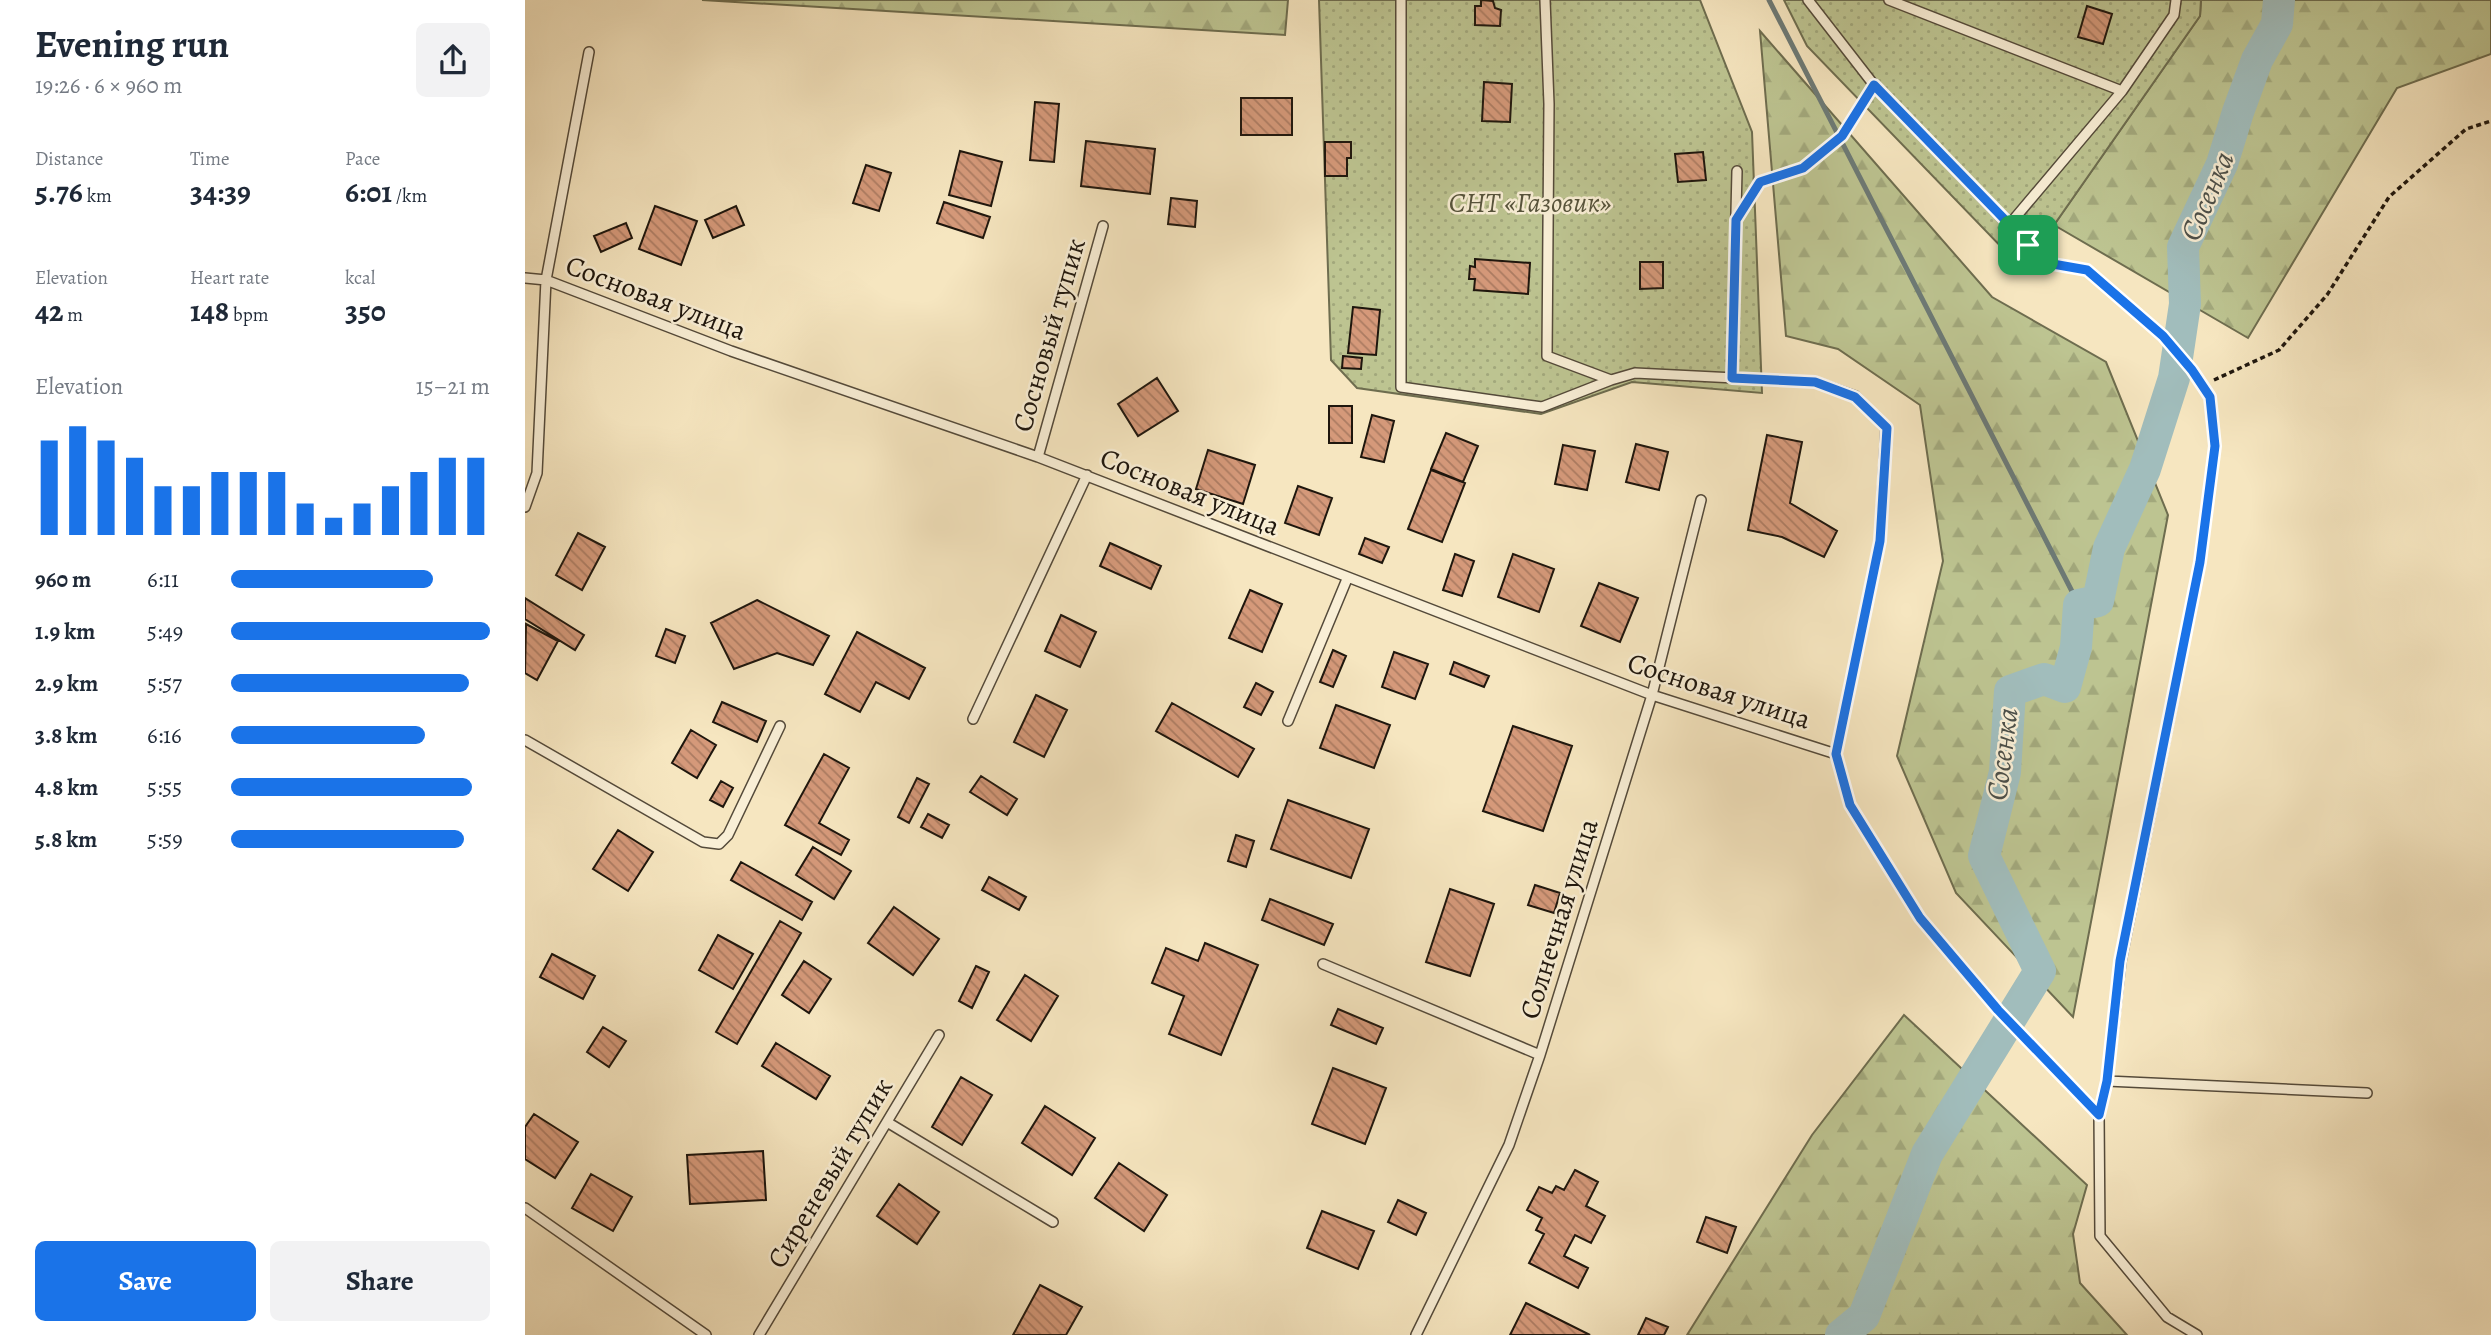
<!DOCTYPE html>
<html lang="en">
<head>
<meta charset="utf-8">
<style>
  body { margin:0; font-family:Alegreya,serif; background:#f2f2f3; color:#1f2937; height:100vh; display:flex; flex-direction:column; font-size:26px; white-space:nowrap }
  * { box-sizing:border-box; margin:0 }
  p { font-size:23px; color:#747a83 }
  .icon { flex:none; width:38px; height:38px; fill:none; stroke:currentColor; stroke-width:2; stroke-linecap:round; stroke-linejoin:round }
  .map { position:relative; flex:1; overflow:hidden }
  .sheet { display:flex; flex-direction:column; background:#fff; width:525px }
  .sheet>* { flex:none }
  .pin { position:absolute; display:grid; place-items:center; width:60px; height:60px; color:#fff; margin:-30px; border-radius:14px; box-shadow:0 4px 10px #0006 }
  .round { display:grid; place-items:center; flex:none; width:74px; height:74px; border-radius:10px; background:#f2f2f3 }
  .overview { display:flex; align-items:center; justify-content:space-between; height:119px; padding:0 35px }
  h1 { font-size:38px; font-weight:700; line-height:52px }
  .metrics { display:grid; grid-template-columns:repeat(3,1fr); gap:10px; height:119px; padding:7px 35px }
  .metrics div { display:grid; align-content:center }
  .metrics b { font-size:30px; font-weight:700 }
  .metrics small { font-size:19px; font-weight:400 }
  .metrics p { font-size:19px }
  .chart { height:196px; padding:14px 35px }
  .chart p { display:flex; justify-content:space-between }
  .chart svg { width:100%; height:126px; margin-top:7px; stroke:#1a73e8; stroke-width:6 }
  .cta { display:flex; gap:14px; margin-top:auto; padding:14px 35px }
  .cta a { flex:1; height:80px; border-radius:10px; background:#1a73e8; color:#fff; font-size:28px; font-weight:700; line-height:80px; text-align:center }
  .cta a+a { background:#f2f2f3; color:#1f2937 }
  ul { padding:0 35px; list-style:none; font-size:23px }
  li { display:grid; grid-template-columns:112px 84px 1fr; align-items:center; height:52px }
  li i { height:18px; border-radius:9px; background:#1a73e8 }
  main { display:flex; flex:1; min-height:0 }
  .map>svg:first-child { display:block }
  .forest { fill:url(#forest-firs); stroke:#6e6d4f; stroke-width:2 }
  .park { fill:url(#park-dots); stroke:#6e6d4f; stroke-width:2 }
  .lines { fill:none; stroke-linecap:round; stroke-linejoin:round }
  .stream { stroke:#6d7a76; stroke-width:5 }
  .river { stroke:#a1bdbc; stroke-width:32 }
  .building { fill:url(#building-back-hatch); stroke:#1e160d; stroke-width:2 }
  .lane-casing { stroke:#544a3a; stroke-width:12 }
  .path { stroke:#1e160d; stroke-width:3.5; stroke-dasharray:5 3.5; stroke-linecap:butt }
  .lane { stroke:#f9efd6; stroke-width:9 }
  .route-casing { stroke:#fff; stroke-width:14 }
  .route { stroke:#1a73e8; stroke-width:9 }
  .labels { text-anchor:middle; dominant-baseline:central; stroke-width:5; stroke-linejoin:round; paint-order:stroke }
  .park-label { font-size:28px; font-style:italic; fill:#56533b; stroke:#f9efd6 }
  .street-label { font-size:28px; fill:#1e160d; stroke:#f9efd6 }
  .water-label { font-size:30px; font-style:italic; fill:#4c504a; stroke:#f9efd6 }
</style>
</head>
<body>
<main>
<section class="sheet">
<div class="overview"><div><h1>Evening run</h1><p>19:26 · 6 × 960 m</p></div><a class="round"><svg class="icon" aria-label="share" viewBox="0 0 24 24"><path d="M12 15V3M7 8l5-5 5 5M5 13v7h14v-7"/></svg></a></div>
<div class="metrics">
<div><p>Distance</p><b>5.76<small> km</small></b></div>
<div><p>Time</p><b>34:39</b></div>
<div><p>Pace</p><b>6:01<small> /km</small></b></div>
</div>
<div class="metrics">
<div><p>Elevation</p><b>42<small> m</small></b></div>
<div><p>Heart rate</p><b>148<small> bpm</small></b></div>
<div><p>kcal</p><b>350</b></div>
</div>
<div class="chart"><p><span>Elevation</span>15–21 m</p>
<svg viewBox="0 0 160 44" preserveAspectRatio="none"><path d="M5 44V11M15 44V6M25 44V11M35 44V17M45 44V27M55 44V27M65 44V22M75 44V22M85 44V22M95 44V33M105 44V38M115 44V33M125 44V27M135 44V22M145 44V17M155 44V17"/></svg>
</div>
<ul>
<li><b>960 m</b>6:11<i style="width:78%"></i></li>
<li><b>1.9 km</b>5:49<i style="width:100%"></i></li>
<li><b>2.9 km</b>5:57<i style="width:92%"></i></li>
<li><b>3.8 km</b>6:16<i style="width:75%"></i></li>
<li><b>4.8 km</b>5:55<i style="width:93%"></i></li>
<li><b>5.8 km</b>5:59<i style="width:90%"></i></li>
</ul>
<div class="cta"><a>Save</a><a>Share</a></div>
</section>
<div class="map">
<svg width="1966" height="1335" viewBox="0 0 1966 1335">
  <defs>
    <pattern id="forest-firs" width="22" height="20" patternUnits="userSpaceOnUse" patternTransform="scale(1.75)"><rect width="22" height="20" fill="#bdc491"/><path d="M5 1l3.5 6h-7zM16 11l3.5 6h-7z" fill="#a2a87c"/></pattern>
    <pattern id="park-dots" width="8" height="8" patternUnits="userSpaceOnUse" patternTransform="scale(1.75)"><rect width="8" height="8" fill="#bdc491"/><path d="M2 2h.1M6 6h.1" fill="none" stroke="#a2a87c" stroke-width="1.8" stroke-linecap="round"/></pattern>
    <pattern id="building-back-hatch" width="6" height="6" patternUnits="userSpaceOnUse" patternTransform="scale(1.75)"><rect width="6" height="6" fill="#d5997a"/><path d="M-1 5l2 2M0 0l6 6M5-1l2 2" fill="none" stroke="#ac7c62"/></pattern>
  </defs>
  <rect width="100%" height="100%" fill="#f6e6c0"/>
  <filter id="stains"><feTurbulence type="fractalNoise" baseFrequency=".00286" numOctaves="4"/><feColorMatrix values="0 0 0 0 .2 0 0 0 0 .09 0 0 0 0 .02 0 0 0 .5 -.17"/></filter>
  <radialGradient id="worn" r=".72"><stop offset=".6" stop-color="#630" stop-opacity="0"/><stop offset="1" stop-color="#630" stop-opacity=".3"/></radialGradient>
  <path class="forest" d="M177,0h586l-3,35z
    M1676,0h290v54l-94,34 -149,250 -194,-113 146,-209z
    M1235,31l232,266 114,65 62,153 -95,502 -117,-124 -59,-137 46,-195 -23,-156 -82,-56 -52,-13z
    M1379,1015l183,170 -14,49 7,49 47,52h-440l125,-200z"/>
  <path class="park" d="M794,0h381l52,132 10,261 -130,-11 -91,32 -184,-26 -26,-28z
    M1259,0h417l-1,16 -146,209 -43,32 -204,-211z"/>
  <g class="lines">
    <path class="stream" d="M1244,0l310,605"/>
    <path class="river" d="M1316,1335l23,-19 63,-162 113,-183 -56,-115 21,-84 5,-81 34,-12 21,8 11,-40 3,-42 19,-4 11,-53 36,-79 29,-91 11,-74 -2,-57 39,-83 16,-52 19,-52 20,-36 2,-24"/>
  </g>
  <path class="building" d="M956,0l12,1 2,7 6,2 -1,16 -25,-1v-19h6z
    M1562,6l25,8 -9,30 -25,-7z
    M959,82l28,2 -2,38 -28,-1z
    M716,98h51v37h-51z
    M510,102l24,2 -5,58 -24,-2z
    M561,141l69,8 -5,45 -69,-8z
    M800,142h26v16h-4v18h-22z
    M435,151l42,11 -11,44 -42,-11z
    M1178,152l3,28 -28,2 -3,-28z
    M341,165l25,8 -12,38 -26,-8z
    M646,198l26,3 -2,26 -27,-3z
    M419,202l46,15 -7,21 -46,-15z
    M130,206l42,15 -16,44 -42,-16z
    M211,206l8,19 -31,13 -8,-18z
    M101,223l6,15 -31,14 -7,-16z
    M950,259l55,4 -2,31 -54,-4 1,-11h-6l1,-13 5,1z
    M1115,262h23v26l-23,1z
    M828,307l27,3 -4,45 -28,-2z
    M818,356l19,2 -1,11 -19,-1z
    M632,378l21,33 -40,25 -20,-32z
    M804,406h23v37h-23z
    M847,415l22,6 -10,41 -23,-5z
    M921,433l32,13 -15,36 -32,-13z
    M1242,435l35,7 -12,61 47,28 -13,26 -42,-20 -34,-7z
    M1111,444l32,8 -9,38 -33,-8z
    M1038,445l32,6 -8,39 -32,-6z
    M683,450l47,15 -12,39 -47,-15z
    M906,470l34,13 -23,59 -34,-13z
    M773,486l34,12 -13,37 -34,-12z
    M53,533l27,14 -23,43 -26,-15z
    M840,538l24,9 -7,16 -23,-9z
    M585,543l51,23 -10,23 -51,-23z
    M930,554l19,7 -12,35 -19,-6z
    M988,554l41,15 -15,43 -41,-15z
    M1074,583l39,15 -18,44 -39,-16z
    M725,590l32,14 -20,48 -33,-14z
    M0,598l59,37 -9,15 -50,-31z
    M232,600l72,36 -16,29 -36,-12 -43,16 -23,-46z
    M536,615l35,17 -16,35 -35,-16z
    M1,624l32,17 -21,39 -12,-7z
    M141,629l19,7 -10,27 -19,-7z
    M332,632l68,36 -16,31 -33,-17 -16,30 -35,-18z
    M808,650l13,6 -13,31 -13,-5z
    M869,652l34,12 -13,35 -33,-12z
    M929,662l35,14 -5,11 -34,-13z
    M731,683l17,9 -12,23 -17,-8z
    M511,695l31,15 -23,47 -30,-15z
    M197,702l44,19 -9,21 -44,-20z
    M647,703l82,46 -16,28 -82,-46z
    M811,705l54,20 -16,43 -54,-20z
    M988,726l59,20 -29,85 -60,-20z
    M166,730l25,15 -19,33 -25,-15z
    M299,754l25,14 -30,55 30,17 -8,15 -56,-30z
    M456,776l36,23 -10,16 -37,-23z
    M392,778l12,6 -20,39 -11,-6z
    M196,781l12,7 -10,19 -13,-7z
    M763,800l81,29 -18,49 -80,-29z
    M403,814l21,11 -7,13 -21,-11z
    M93,830l35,22 -25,39 -35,-22z
    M711,835l18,6 -8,26 -18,-6z
    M288,847l38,24 -17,28 -38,-24z
    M216,862l71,40 -10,18 -71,-40z
    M464,877l37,20 -7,13 -37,-20z
    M1010,885l25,8 -6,20 -26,-8z
    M925,889l44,15 -24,72 -44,-14z
    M745,899l63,25 -9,21 -62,-25z
    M369,907l45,32 -26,36 -45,-32z
    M255,921l21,12 -64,111 -21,-12z
    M193,935l35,19 -20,35 -34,-19z
    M680,943l53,22 -37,90 -52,-21 15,-38 -32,-13 14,-35 32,13z
    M27,954l43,22 -12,23 -43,-22z
    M279,961l27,18 -22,34 -27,-18z
    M451,966l13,6 -17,36 -13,-7z
    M500,975l33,21 -27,45 -34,-21z
    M813,1009l45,19 -7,16 -45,-19z
    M78,1027l23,14 -17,26 -22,-15z
    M251,1043l54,33 -14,23 -54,-33z
    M808,1068l53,20 -21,56 -53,-20z
    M436,1077l31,18 -30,50 -30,-18z
    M520,1106l50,32 -23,37 -50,-32z
    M9,1114l44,28 -23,36 -30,-19v-32z
    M238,1151l3,49 -76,4 -3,-49z
    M594,1163l48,32 -23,36 -49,-33z
    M1050,1170l23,12 -12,24 19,10 -14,27 -16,-8 -11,21 24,12 -10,20 -49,-25 15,-29 -8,-4 6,-12 -15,-8 12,-23 13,6 4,-7 8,4z
    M66,1174l41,23 -19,34 -41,-23z
    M374,1184l40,28 -22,32 -40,-28z
    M873,1200l28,13 -10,22 -28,-13z
    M797,1211l52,20 -16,38 -51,-21z
    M1181,1217l30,10 -9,26 -30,-11z
    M515,1285l42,22 -16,28h-53z
    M1001,1303l64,32h-80z
    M1121,1318l22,9 -4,8h-26z"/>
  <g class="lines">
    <g class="lane-casing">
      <path id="lane" d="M876,0v387l141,20 69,-27
        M1020,0l4,104 -2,252 64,24 24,-7 180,9 40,14 31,32 -6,113 -44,213 14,51 70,113 78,92 101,105 1,121 67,81 30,18
        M1283,0l66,85 154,160 19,18 40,7 76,66 29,34 18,27 5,49 -15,116 -79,399 -14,120 -8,34
        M1364,0l233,91
        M1484,225l113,-134 52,-76 2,-15
        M0,278l21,2 185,71 307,106 614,238 184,59
        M1207,378l5,-207
        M513,457l65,-231
        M0,507l12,-34 9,-193 43,-228
        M448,719l114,-244
        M763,721l59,-142
        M0,740l178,102 16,2 9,-9 52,-109
        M798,964l217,91
        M1582,1081l260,12
        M362,1122l166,100
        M0,1208l181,127
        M234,1335l180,-300
        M891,1335l93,-190 31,-90 112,-360 49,-195"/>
    </g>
    <path class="path" d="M1224,199l11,-17 43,-14 39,-31 25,-41
      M1689,380l65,-30 48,-55 62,-98 77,-68 25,-8"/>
    <use href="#lane" class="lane"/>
  </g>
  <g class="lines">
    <g class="route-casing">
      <path id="route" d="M1349,85l173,178 40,7 76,66 29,34 18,27 5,49 -15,116 -80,399 -13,120 -8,34 -101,-105 -78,-92 -70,-113 -14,-51 44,-213 7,-113 -32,-31 -40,-15 -83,-4 4,-158 24,-38 43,-14 39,-32z"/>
    </g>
    <use href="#route" class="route"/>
  </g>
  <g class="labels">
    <g class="park-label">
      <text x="1005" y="203">СНТ «Газовик»</text>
    </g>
    <g class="street-label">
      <text transform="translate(131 298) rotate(21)">Сосновая улица</text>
      <text transform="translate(524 335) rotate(-74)">Сосновый тупик</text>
      <text transform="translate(665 492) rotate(22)">Сосновая улица</text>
      <text transform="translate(1194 691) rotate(18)">Сосновая улица</text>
      <text transform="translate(1034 919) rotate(-73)">Солнечная улица</text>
      <text transform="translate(305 1173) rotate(-59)">Сиреневый тупик</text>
    </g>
    <g class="water-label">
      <text transform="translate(1682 196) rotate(-67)">Сосенка</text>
      <text transform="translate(1477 754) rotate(-83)">Сосенка</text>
    </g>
  </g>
  <rect width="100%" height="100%" filter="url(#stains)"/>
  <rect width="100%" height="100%" fill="url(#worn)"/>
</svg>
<div class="pin" style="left:1503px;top:245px;background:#1e9e55"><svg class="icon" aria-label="arrive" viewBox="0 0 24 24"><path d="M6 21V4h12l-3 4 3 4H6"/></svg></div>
</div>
</main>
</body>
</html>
